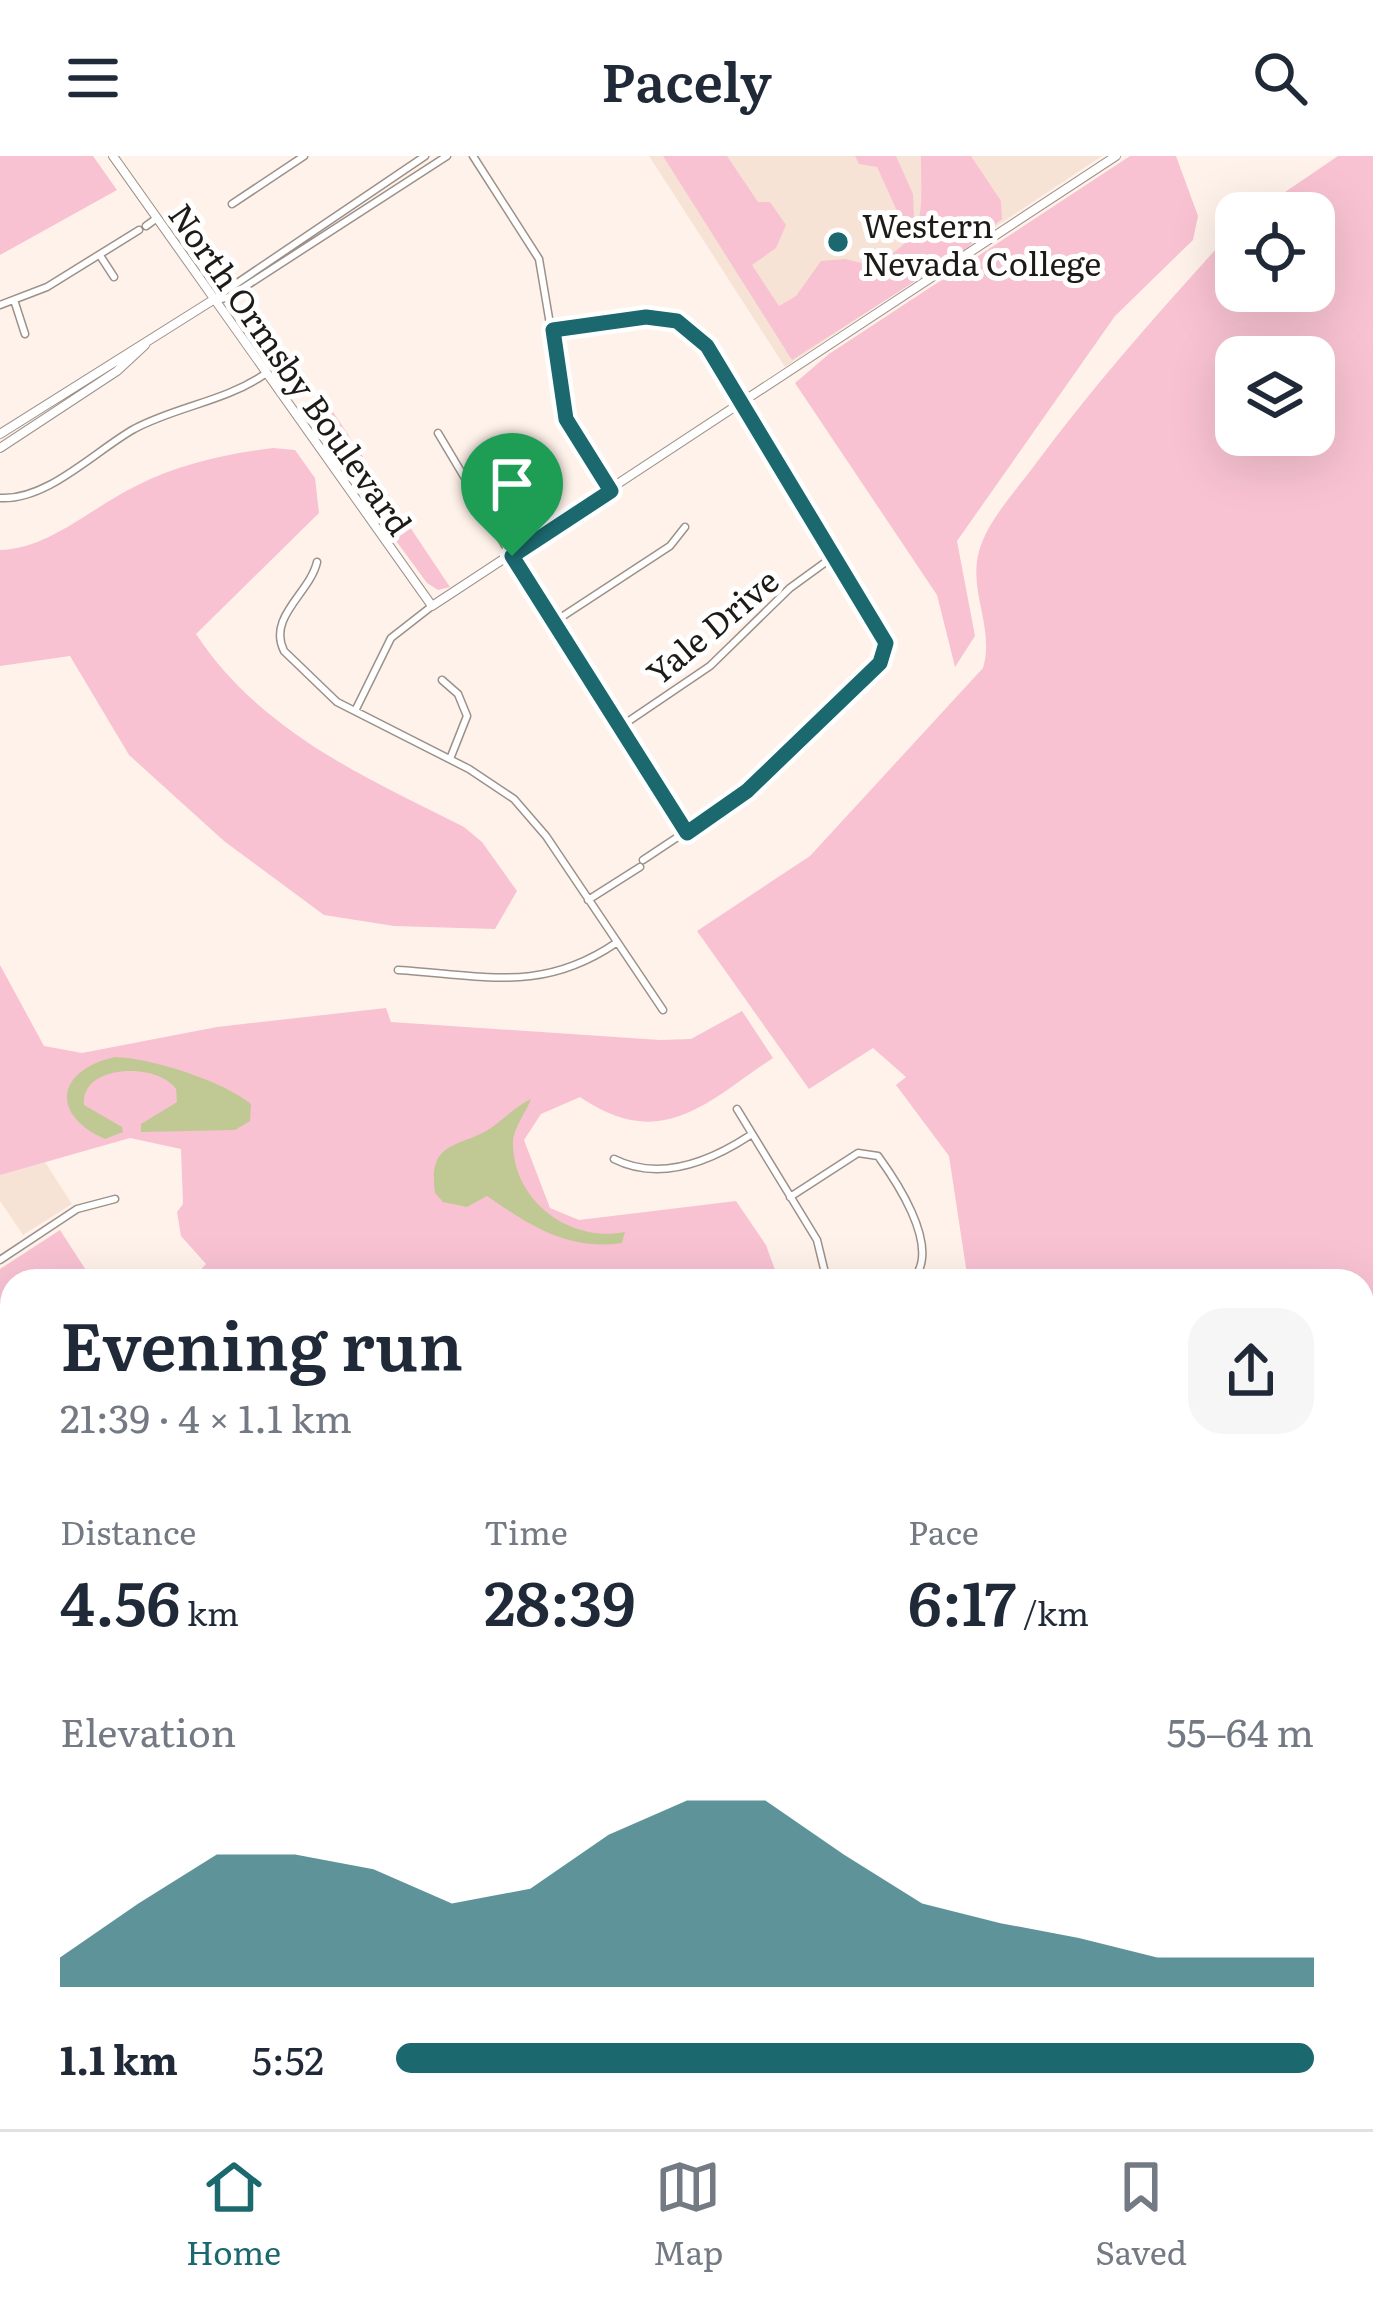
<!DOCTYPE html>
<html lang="en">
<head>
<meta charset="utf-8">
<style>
  body { margin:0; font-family:Literata,serif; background:#f6f6f7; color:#1f2937; height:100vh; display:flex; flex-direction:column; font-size:45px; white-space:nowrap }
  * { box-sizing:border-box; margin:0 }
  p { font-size:39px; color:#747a83 }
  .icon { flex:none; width:66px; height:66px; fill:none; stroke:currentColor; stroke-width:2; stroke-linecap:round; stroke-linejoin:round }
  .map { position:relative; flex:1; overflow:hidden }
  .side { position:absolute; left:0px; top:1113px; width:1374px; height:861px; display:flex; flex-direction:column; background:#fff; border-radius:36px 36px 0 0; box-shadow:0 12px 48px #0002 }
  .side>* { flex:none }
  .tools { position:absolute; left:1215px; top:36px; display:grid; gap:24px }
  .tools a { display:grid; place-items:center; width:120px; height:120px; border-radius:24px; background:#fff; box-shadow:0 12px 48px #0002; font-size:60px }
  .pin { position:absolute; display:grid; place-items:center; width:102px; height:102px; color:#fff; margin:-123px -51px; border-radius:50% 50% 50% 0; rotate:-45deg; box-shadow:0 0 12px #0007 }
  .pin .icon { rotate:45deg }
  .round { display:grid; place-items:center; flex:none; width:126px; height:126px; border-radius:36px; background:#f6f6f7 }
  .overview { display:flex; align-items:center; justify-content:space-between; height:204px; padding:0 60px }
  h1 { font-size:66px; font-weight:600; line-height:90px }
  .metrics { display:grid; grid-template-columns:repeat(3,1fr); gap:18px; height:204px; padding:12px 60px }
  .metrics div { display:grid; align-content:center }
  .metrics b { font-size:60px; font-weight:600 }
  .metrics small { font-size:33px; font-weight:400 }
  .metrics p { font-size:33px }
  .chart { height:336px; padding:24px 60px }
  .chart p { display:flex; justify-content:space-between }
  .chart svg { width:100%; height:216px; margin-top:12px; fill:#1b686e; opacity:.7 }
  ul { padding:0 60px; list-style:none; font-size:39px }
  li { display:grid; grid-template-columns:192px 144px 1fr; align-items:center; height:90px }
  li i { height:30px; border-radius:15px; background:#1b686e }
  header { display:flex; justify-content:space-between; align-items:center; height:156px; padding:0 60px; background:#fff; font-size:54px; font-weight:600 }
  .menu { display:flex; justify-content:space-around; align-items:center; height:168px; border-top:3px solid #e0e1e3; background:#fff; font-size:33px; color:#747a83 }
  .menu a { display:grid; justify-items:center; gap:6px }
  .menu .active { color:#1b686e }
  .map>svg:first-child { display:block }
  .built { fill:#f7e3d6 }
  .green { fill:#f8c2d2; fill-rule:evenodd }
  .water { fill:#c0c993 }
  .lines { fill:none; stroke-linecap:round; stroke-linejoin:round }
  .stream { stroke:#c0c993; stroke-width:3 }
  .minor-casing { stroke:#9c9189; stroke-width:9 }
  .tertiary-casing { stroke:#9c9189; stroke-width:10 }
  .secondary-casing { stroke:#9c9189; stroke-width:12 }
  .primary-casing { stroke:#9c9189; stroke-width:14 }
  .motorway-casing { stroke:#9c9189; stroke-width:15 }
  .minor { stroke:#fff; stroke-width:6 }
  .tertiary { stroke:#fff; stroke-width:8 }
  .secondary { stroke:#fff; stroke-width:9 }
  .primary { stroke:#fff; stroke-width:10 }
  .motorway { stroke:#fff; stroke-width:12 }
  .route-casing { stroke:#fff; stroke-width:24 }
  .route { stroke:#1b686e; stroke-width:15 }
  .poi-dot { fill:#1b686e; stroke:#fff; stroke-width:4.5 }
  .labels { text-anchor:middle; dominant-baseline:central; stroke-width:10; stroke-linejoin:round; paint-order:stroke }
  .poi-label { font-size:33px; fill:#1e1a17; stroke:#fff; text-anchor:start }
  .street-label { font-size:33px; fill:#1e1a17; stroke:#fff }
</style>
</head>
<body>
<header><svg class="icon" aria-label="menu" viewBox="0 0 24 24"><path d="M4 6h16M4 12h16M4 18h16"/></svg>Pacely<svg class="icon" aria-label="search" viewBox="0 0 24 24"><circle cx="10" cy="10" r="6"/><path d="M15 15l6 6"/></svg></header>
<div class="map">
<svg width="1373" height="1973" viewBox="0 0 1373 1973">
  <rect width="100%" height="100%" fill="#fff2ea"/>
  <path class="built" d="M649,0h453l-317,211z
    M43,1003l29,45 -49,31 -23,-34v-26z
    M0,1592l12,9v169l-12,-18z
    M1362,1645l11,2v326h-302l-7,-11h298z
    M373,1962h231l19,11h-257z
    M706,1962h267l7,11h-256z"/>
  <path class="green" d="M0,0h93l24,34 -117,65z
    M663,0h64l31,46h12l16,23 -10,23 -24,17 27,41 17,-10 25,-35 24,-2 25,6c59,-27 51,-49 51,-109h50l30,45 1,18 -35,29 -175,112z
    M855,0h41l17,38 1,24 -12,4 -25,-55 -18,-3z
    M1130,0h46l22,60 -5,24 -78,76 -158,225 18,95 -20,31 -18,-72 -142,-212 34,-29z
    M1338,0h35v1269l-11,3v-147h-394l-19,-125 -53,-71 10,-8 -33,-29 -64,41 -112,-158 113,-75 173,-188c12,-40 -15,-76 -4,-117 9,-31 36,-59 55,-85 62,-84 132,-162 202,-239v64h78v-78h-60zM1236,201h78v78h-78z
    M333,256l117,175 -12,3 -11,-7 -115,-157z
    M273,292l22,2 20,28 4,35 -123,121c65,98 167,142 268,193l18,15 35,49 -22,38 -101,-3 -70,-11 -100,-74 -95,-86 -59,-99 -70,10v-116c49,-1 92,-43 136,-64 43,-22 90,-32 137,-38z
    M0,809l44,81 38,7 135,-26 169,-19 5,14 269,18 31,-1 51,-28 31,47c-66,44 -111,95 -193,39l-39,17 -17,26 26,68 29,12 157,-19 30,44 13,36h-589l16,-17 -25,-28 -4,-24 6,-8 -2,-55 -51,-11 -130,37z
    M60,1074l33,51h-81v126l-12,-19v-119z
    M0,1271l12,19v240l-12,-8z
    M1362,1391l11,5v134l-7,-3 -4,19z
    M0,1752l12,18v156l-12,-2z
    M159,1962h163l-9,11h-115z
    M973,1962h91l7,11h-91z"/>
  <path class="water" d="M115,901c36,1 108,24 136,47l-1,17 -15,9 -94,2v-8l36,-22 -1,-13c-19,-27 -96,-25 -92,16l38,22 1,5 -18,7c-56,-25 -48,-69 10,-82z
    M531,943c-5,13 -18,30 -18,44 0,58 57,100 112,89l-3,11c-53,8 -92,-17 -135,-47l-20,11 -24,-5 -8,-9c-8,-54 26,-45 56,-65 14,-10 24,-21 40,-29z"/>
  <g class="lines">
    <path class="stream" d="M1362,1848l11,-5"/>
    <g class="minor-casing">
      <path id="minor" d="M473,0l66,103 27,160 44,70
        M232,48l72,-48
        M146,70l11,-8
        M101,101l13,20
        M215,142l210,-142
        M217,144l12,-3 218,-141
        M15,147l10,31
        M0,149l47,-18 92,-57
        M553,174l111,-12 33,15 49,70 140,240 -6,20 -133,128 -104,69
        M438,277l154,258 95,142
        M0,342c47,3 95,-47 134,-69 43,-23 90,-27 131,-55
        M317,406c-7,31 -50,55 -33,89l53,51 132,67 45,30 32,37 117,174
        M554,466l116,-76 15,-19
        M442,524l16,14 9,22 -17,43
        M355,555l36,-73 41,-32
        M617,573l93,-63 80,-78 44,-32
        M588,744l52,-33
        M398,814c85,5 143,24 218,-27
        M737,953l80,131 10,41
        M614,1003c46,23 95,3 135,-23
        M790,1041l68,-44 20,3c19,26 57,84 40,116l-19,9
        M0,1104l77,-51 38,-10
        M0,1252l12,19
        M0,1573l12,-8
        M1362,1656l11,2
        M1091,1962l8,11
        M457,1973l17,-11"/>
    </g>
    <g class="tertiary-casing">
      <path id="tertiary" d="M113,0l319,450 684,-450
        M0,278l213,-134
        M0,292l117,-77 28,-26"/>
    </g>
    <g class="secondary-casing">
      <path id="secondary" d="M337,1973l6,-11
        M346,1973l7,-11"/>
    </g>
    <g class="primary-casing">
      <path id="primary" d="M0,1545l12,8
        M0,1574l12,8
        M628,1962l18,11
        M673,1962l17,11"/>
    </g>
    <g class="motorway-casing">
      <path id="motorway" d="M0,1958l12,3
        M19,1962l49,11"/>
    </g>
    <use href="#minor" class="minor"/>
    <use href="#tertiary" class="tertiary"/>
    <use href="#secondary" class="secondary"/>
    <use href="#primary" class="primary"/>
    <use href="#motorway" class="motorway"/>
  </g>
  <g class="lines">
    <g class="route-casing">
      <path id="route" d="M646,161l31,4 30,25 179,297 -6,20 -133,128 -60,42 -175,-277 99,-65 -45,-72 -13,-89z"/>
    </g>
    <use href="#route" class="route"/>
  </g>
  <circle class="poi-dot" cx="838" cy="86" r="12"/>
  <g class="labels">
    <g class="poi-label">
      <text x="862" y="67">Western<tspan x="862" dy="38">Nevada College</tspan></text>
    </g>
    <g class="street-label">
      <text transform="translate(292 212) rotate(55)">North Ormsby Boulevard</text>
      <text transform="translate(711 469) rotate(-40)">Yale Drive</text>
    </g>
  </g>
</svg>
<div class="tools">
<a><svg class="icon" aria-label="locate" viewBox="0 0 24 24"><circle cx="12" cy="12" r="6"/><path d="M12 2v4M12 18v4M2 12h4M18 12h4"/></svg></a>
<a><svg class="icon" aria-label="layers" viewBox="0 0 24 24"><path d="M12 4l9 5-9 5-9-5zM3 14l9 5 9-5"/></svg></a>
</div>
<div class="pin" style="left:512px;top:400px;background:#1e9e55"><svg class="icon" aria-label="arrive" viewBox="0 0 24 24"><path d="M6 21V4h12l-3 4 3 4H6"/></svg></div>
<section class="side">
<div class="overview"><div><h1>Evening run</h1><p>21:39 · 4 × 1.1 km</p></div><a class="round"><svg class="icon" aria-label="share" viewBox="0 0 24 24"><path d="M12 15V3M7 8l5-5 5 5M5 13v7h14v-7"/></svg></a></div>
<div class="metrics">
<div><p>Distance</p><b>4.56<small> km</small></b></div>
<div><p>Time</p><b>28:39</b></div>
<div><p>Pace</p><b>6:17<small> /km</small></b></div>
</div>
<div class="chart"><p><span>Elevation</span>55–64 m</p>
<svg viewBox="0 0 160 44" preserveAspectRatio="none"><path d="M0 44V38L10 27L20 17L30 17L40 20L50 27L60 24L70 13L80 6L90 6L100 17L110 27L120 31L130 34L140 38L150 38L160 38V44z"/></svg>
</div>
<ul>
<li><b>1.1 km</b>5:52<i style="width:100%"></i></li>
</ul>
</section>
</div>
<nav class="menu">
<a class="active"><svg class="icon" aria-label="home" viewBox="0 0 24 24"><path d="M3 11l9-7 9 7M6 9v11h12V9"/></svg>Home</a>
<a><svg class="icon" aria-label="map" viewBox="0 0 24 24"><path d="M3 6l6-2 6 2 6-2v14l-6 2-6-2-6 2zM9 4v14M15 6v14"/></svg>Map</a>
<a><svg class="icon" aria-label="saved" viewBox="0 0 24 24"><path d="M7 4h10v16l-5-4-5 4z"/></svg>Saved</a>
</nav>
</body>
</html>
